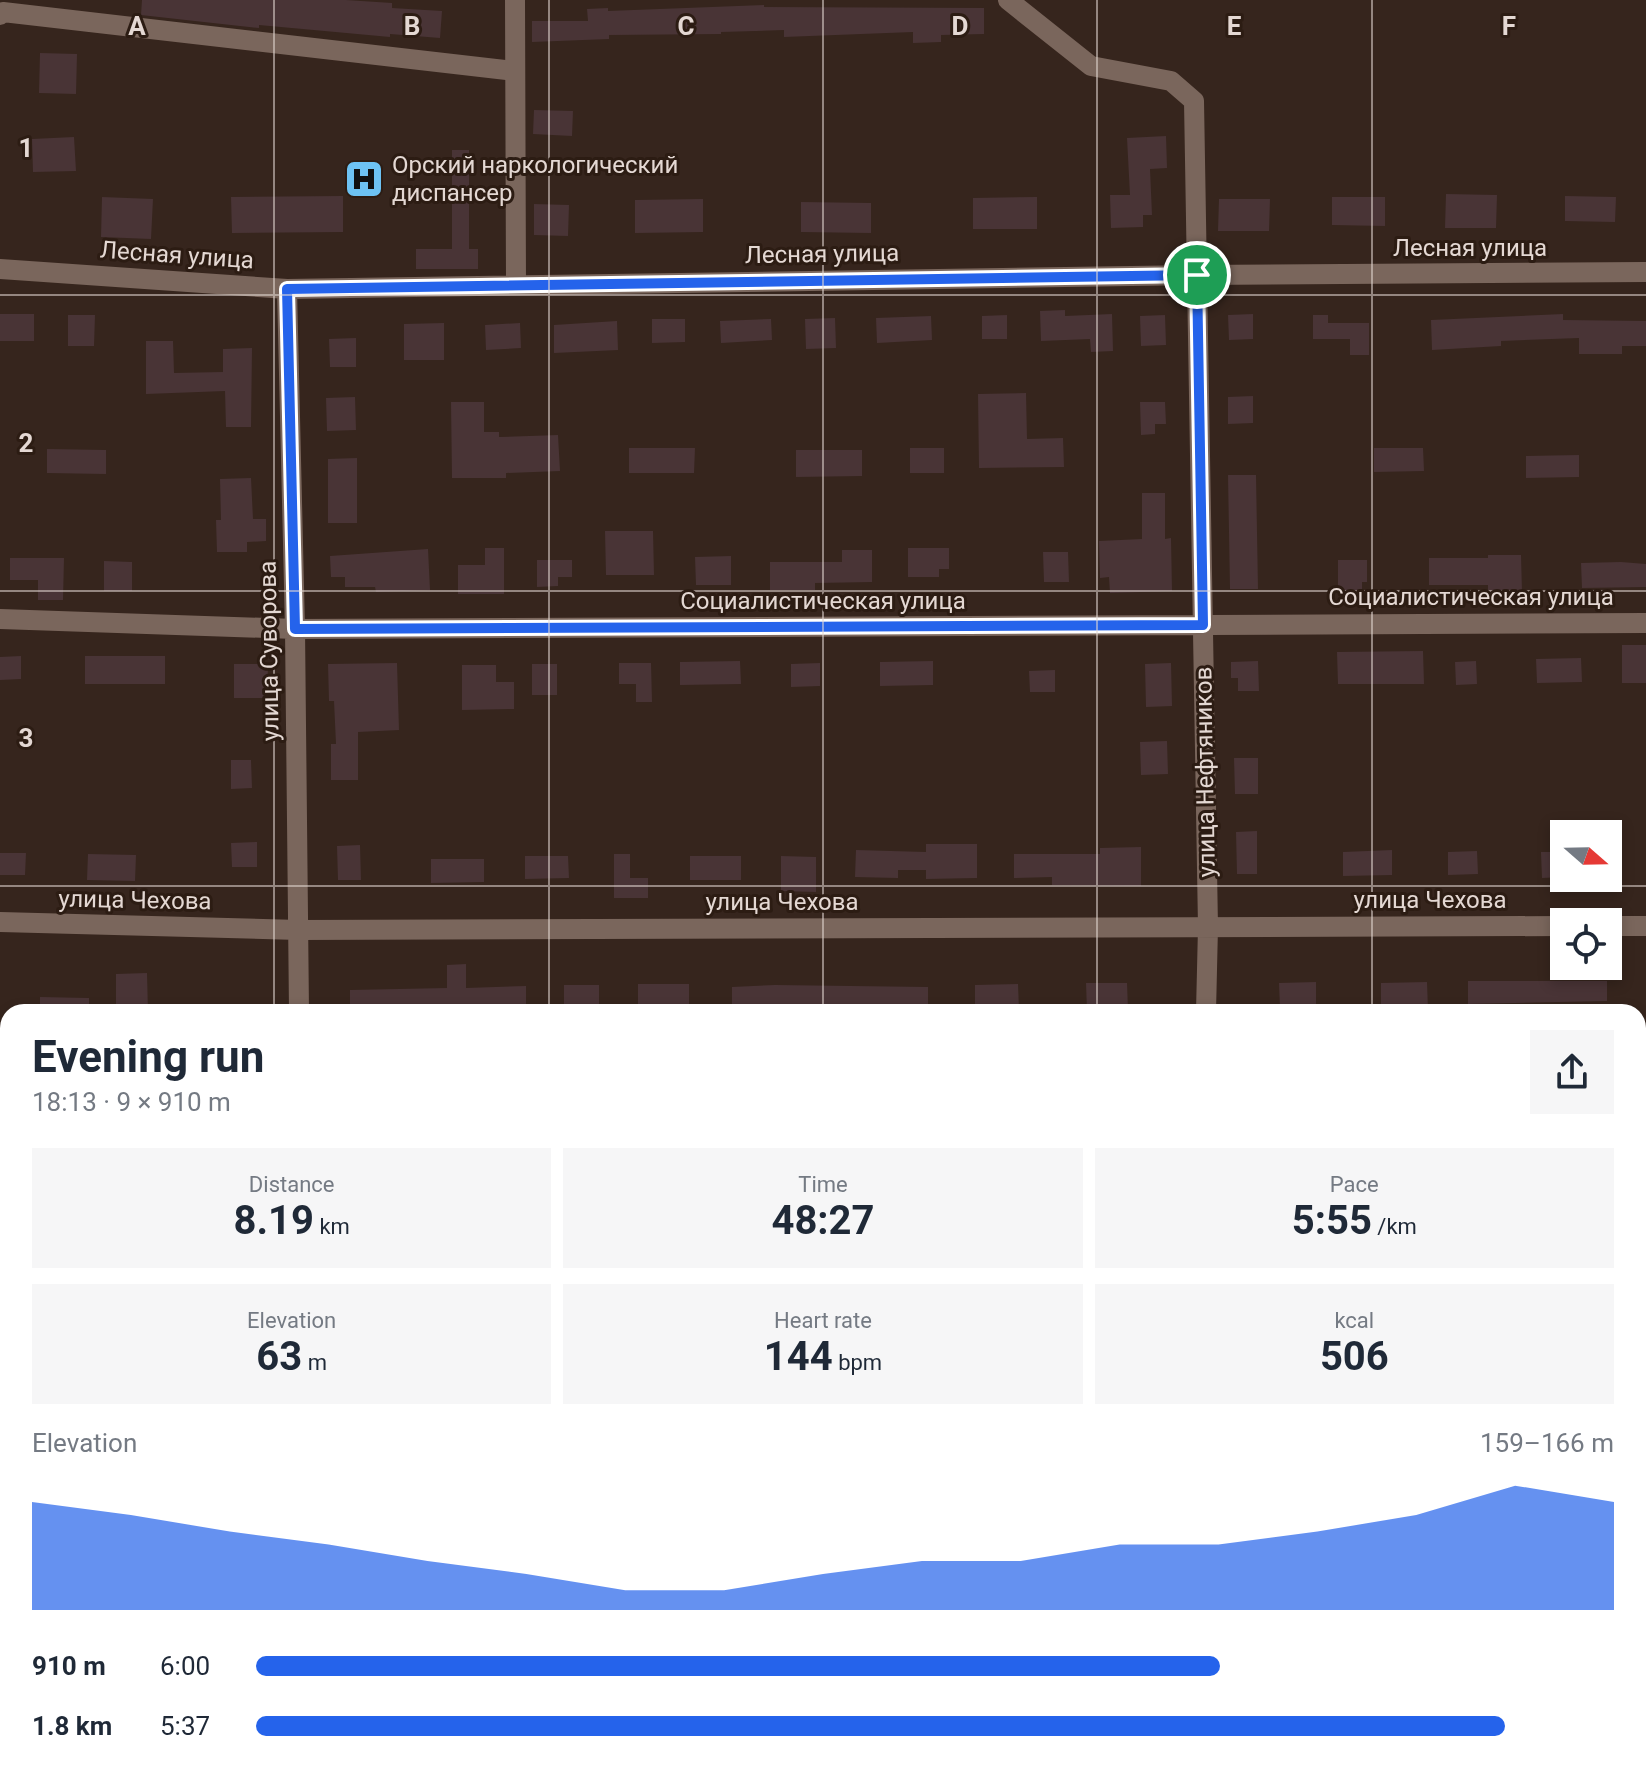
<!DOCTYPE html>
<html lang="en">
<head>
<meta charset="utf-8">
<style>
  body { margin:0; font-family:Roboto,sans-serif; background:#f6f6f7; color:#1f2937; height:100vh; display:flex; flex-direction:column; font-size:30px; white-space:nowrap }
  * { box-sizing:border-box; margin:0 }
  p { font-size:26px; color:#747a83 }
  .icon { flex:none; width:44px; height:44px; fill:none; stroke:currentColor; stroke-width:2; stroke-linecap:round; stroke-linejoin:round }
  .map { position:relative; flex:1; overflow:hidden }
  .panel { position:absolute; left:0px; top:1004px; width:1646px; height:768px; display:flex; flex-direction:column; background:#fff; border-radius:24px 24px 0 0; box-shadow:0 4px 12px #0003 }
  .panel>* { flex:none }
  .needle { width:52px; rotate:110deg }
  .fabs { position:absolute; left:1550px; top:820px; display:grid; gap:16px }
  .fabs a { display:grid; place-items:center; width:72px; height:72px; border-radius:0px; background:#fff; box-shadow:0 4px 12px #0003; font-size:40px }
  .pin { position:absolute; display:grid; place-items:center; width:68px; height:68px; color:#fff; margin:-34px; border:4px solid #fff; border-radius:50%; box-shadow:0 2px 8px #0007 }
  .round { display:grid; place-items:center; flex:none; width:84px; height:84px; border-radius:0px; background:#f6f6f7 }
  .head { display:flex; align-items:center; justify-content:space-between; height:136px; padding:0 32px }
  h1 { font-size:44px; font-weight:700; line-height:60px }
  .stats { display:grid; grid-template-columns:repeat(3,1fr); gap:12px; height:136px; padding:8px 32px }
  .stats div { display:grid; align-content:center; border-radius:0px; background:#f6f6f7; text-align:center }
  .stats b { font-size:40px; font-weight:700 }
  .stats small { font-size:22px; font-weight:400 }
  .stats p { font-size:22px }
  .chart { height:224px; padding:16px 32px }
  .chart p { display:flex; justify-content:space-between }
  .chart svg { width:100%; height:144px; margin-top:8px; fill:#2563eb; opacity:.7 }
  ul { padding:0 32px; list-style:none; font-size:26px }
  li { display:grid; grid-template-columns:128px 96px 1fr; align-items:center; height:60px }
  li i { height:20px; border-radius:10px; background:#2563eb }
  .map>svg:first-child { display:block }
  .building { fill:#493436 }
  .lines { fill:none; stroke-linecap:round; stroke-linejoin:round }
  .street { stroke:#7a665c; stroke-width:20 }
  .secondary { stroke:#7a665c; stroke-width:30 }
  .route-casing { stroke:#fff; stroke-width:16 }
  .route { stroke:#2563eb; stroke-width:10 }
  .grid { fill:none; stroke:#e4d8d3; stroke-width:2; stroke-opacity:0.55 }
  .labels { text-anchor:middle; dominant-baseline:central; stroke-width:6; stroke-linejoin:round; paint-order:stroke }
  .poi-label { font-size:24px; fill:#e4d8d3; stroke:#2c1c13; text-anchor:start }
  .street-label { font-size:24px; fill:#e4d8d3; stroke:#2c1c13 }
  .grid-label { font-size:26px; text-anchor:middle; font-weight:bold; fill:#e4d8d3; stroke:#2c1c13; stroke-width:6; stroke-linejoin:round; paint-order:stroke }
</style>
</head>
<body>
<div class="map">
<svg width="1646" height="1772" viewBox="0 0 1646 1772">
  <rect width="100%" height="100%" fill="#36251d"/>
  <path class="building" d="M142,0h204l46,3v5l50,3 -2,27 -50,-4v3l-131,-12v3l-19,-2 -99,-11z
    M764,5v2l220,1v26l-43,1v7l-28,1v-11l-129,5v-7l-63,2v2l-112,1v4l-77,3v-21h56l-1,-12 21,-1v3z
    M40,53l37,1 -1,40 -37,-1z
    M534,110l39,1 -1,25 -39,-2z
    M1166,136l1,32 -17,1 2,46h-9v12l-32,1 -1,-33h20l-3,-57z
    M74,137l2,34 -43,1 -1,-33z
    M452,150h17v99h9v20h-62v-20h36z
    M1446,194l51,1 -1,33h-51z
    M343,196v36l-111,1 -1,-36z
    M1565,196l51,1 -1,25 -50,-1z
    M102,197l51,2 -2,40 -50,-2z
    M1037,197v32h-64v-31z
    M1332,197h53v29l-53,-1z
    M703,199v33l-68,1v-33z
    M1219,199h51l-1,32h-51z
    M801,202l70,1v30l-70,-1z
    M534,204l35,1 -1,31 -34,-1z
    M1065,310v6l47,-2 1,37 -22,1 -1,-13 -49,2 -1,-30z
    M0,314h34v27h-34z
    M1253,314v25l-24,1 -1,-25z
    M1563,314v6l83,1v25h-24v8h-43v-16l-78,3v5l-69,4 -1,-30z
    M68,315h27l-1,31h-26z
    M1007,315v24h-25v-23z
    M1165,315l1,30 -25,1 -1,-30z
    M1313,315h15v8h41v32h-19v-16h-37z
    M931,316l1,24 -55,3 -1,-25z
    M835,318l1,30 -30,1 -1,-30z
    M652,319h33v23l-33,1z
    M771,319l1,21 -51,3 -1,-22z
    M617,321l1,29 -64,3v-28z
    M444,323v37h-40v-36z
    M520,323l1,25 -35,2 -1,-25z
    M356,338v29h-26l-1,-28z
    M146,341h27l1,32 49,-1v-23l29,-1 -1,79h-25l-1,-36 -79,3z
    M1026,393l1,46 36,-1 1,29 -85,1 -1,-74z
    M1253,396v27l-25,1v-27z
    M355,397l1,33 -29,1 -1,-33z
    M451,402h33v30h15v5l59,-2 2,36 -54,2v5h-54z
    M1140,402h25l1,22h-11v10l-14,1z
    M629,448h66l-1,25h-65z
    M910,448h34v25h-34z
    M1374,448h49l1,23 -50,1z
    M47,449l59,1v24l-59,-1z
    M796,450h66v26l-66,1z
    M1579,455v22l-53,1v-22z
    M357,458v65h-29v-64z
    M1228,475h28l2,114h-28z
    M251,478l2,41h13v22l-19,1v10h-30l-1,-32h5l-1,-41z
    M1142,493h23v46l6,-1 1,53 -62,2 -1,-16 -9,1 -1,-37 43,-2z
    M605,531h48l1,44h-48z
    M485,548h19v46h-46v-29h27z
    M908,548h41v21h-10v8h-31z
    M428,549l2,41 -54,2 -1,-5h-30v-10h-14l-1,-21z
    M842,550h30v32l-57,1v7h-45v-28h72z
    M1043,552h25l1,30h-25z
    M1488,555h33l1,37 -34,1v-8h-59v-27h59z
    M731,556v29h-35l-1,-28z
    M10,558h54l-1,42h-25v-20h-28z
    M537,560h35v17h-14v9l-21,1z
    M1338,560h29v22h-5v9l-24,1z
    M104,561l28,1v29h-28z
    M1621,562l25,2v23l-64,1 -1,-25z
    M1622,645h24v38h-24z
    M1423,651l1,33h-86l-1,-32z
    M21,656v23l-21,1v-23z
    M85,656h80v28h-80z
    M1581,658l1,24 -45,1 -1,-24z
    M740,661l1,23 -61,1v-23z
    M933,661v24l-53,1v-24z
    M1258,661l1,30h-21v-13h-7v-16z
    M1476,661l1,23 -21,1 -1,-23z
    M397,663l2,67 -41,2v48h-27v-36h5l-2,-43h-5l-1,-37z
    M619,663h32l1,39h-16v-18h-17z
    M820,663v23l-29,1v-23z
    M1171,663l1,43 -26,1 -1,-43z
    M234,664h34l-1,34h-33z
    M532,664h25v31h-25z
    M462,665h34v17h18v27l-52,1z
    M1055,670v22h-25l-1,-21z
    M1167,741l1,33 -27,1 -1,-33z
    M1234,758h24v36h-23z
    M231,760h20l1,28 -21,1z
    M1257,831v43h-20l-1,-42z
    M257,842v25h-25l-1,-24z
    M926,844h51v34l-51,1v-9h-28v8l-43,-1 1,-27 70,2z
    M360,845l1,35h-23l-1,-34z
    M1141,847v39l-89,-1v-8l-38,1v-24h86v-6z
    M1392,850v25l-49,1v-24z
    M1477,851l1,23 -30,1v-23z
    M1541,852h23v25l-22,1z
    M0,853h26l-1,22h-25z
    M88,854l48,1 -1,26 -48,-1z
    M614,854h16v24h18v20h-34z
    M525,856h43l1,22 -44,1z
    M690,856h51v24h-51z
    M781,856l35,1v35l-35,-1z
    M431,859h53v23l-53,1z
    M466,964v24l60,-2v26h-176v-22l97,-2v-23z
    M147,973l1,39h-32v-38z
    M1468,981h139v20l-139,3z
    M1316,982v25l-36,1 -1,-25z
    M1427,982l1,28 -21,1v-7h-26v-21z
    M1086,983h41l1,27 -41,1z
    M638,984h51v27l-51,1z
    M1018,984l1,26 -44,1v-26z
    M564,985h35v27h-35z
    M775,985l153,2v25h-196v-25z
    M40,997l49,1v14h-49z"/>
  <g class="lines">
    <path class="street" d="M515,0l1,284
      M1008,0l83,66 80,15 23,20 14,826 -2,85
      M0,15l3,-3 511,59
      M0,269l287,20 910,-14 449,-3
      M287,289l8,340 4,383
      M0,619l295,10 1351,-6
      M0,922l299,8 1265,-4
      M1608,926h38
      M1638,1198h8
      M300,1764v8"/>
    <path class="secondary" d="M0,1474h8
      M1638,1474h8
      M1209,1764v8"/>
  </g>
  <g class="lines">
    <g class="route-casing">
      <path id="route" d="M1197,275l6,350 -908,4 -8,-340z"/>
    </g>
    <use href="#route" class="route"/>
  </g>
  <path class="grid" d="M274,0v1012M549,0v1012M823,0v1012M1097,0v1012M1372,0v1012M0,295h1646M0,591h1646M0,886h1646M0,1181h8M1638,1181h8M0,1477h8M1638,1477h8M274,1764v8M549,1764v8M823,1764v8M1097,1764v8M1372,1764v8"/>
  <defs>
    <g id="hospital-square" transform="scale(2)"><rect x="-9" y="-9" width="18" height="18" rx="4" fill="#6dc2f3" stroke="#2c1c13"/><path d="M-5-5h3v3.5h4V-5h3V5h-3V1.5h-4V5h-3Z" fill="#111"/></g>
  </defs>
  <g fill-rule="evenodd">
    <use href="#hospital-square" x="364" y="179"/>
  </g>
  <g class="labels">
    <g class="poi-label">
      <text x="392" y="165">Орский наркологический<tspan x="392" dy="28">диспансер</tspan></text>
    </g>
    <g class="street-label">
      <text x="1470" y="248">Лесная улица</text>
      <text transform="translate(822 254) rotate(-1)">Лесная улица</text>
      <text transform="translate(177 255) rotate(4)">Лесная улица</text>
      <text x="1471" y="597">Социалистическая улица</text>
      <text x="823" y="601">Социалистическая улица</text>
      <text transform="translate(269 651) rotate(-91)">улица Суворова</text>
      <text transform="translate(1205 772) rotate(-91)">улица Нефтяников</text>
      <text transform="translate(135 900) rotate(1)">улица Чехова</text>
      <text x="1430" y="900">улица Чехова</text>
      <text x="782" y="902">улица Чехова</text>
    </g>
  </g>
  <g class="grid-label">
    <text x="137" y="35">A</text>
    <text x="412" y="35">B</text>
    <text x="686" y="35">C</text>
    <text x="960" y="35">D</text>
    <text x="1234" y="35">E</text>
    <text x="1509" y="35">F</text>
    <text x="26" y="157">1</text>
    <text x="26" y="452">2</text>
    <text x="26" y="747">3</text>
  </g>
</svg>
<div class="fabs">
<a><svg class="needle" viewBox="-14 -14 28 28"><path d="M0-13l5 13h-10z" fill="#e53935"/><path d="M0 13l5-13h-10z" fill="#747a83"/></svg></a>
<a><svg class="icon" aria-label="locate" viewBox="0 0 24 24"><circle cx="12" cy="12" r="6"/><path d="M12 2v4M12 18v4M2 12h4M18 12h4"/></svg></a>
</div>
<div class="pin" style="left:1197px;top:275px;background:#1e9e55"><svg class="icon" aria-label="arrive" viewBox="0 0 24 24"><path d="M6 21V4h12l-3 4 3 4H6"/></svg></div>
<section class="panel">
<div class="head"><div><h1>Evening run</h1><p>18:13 · 9 × 910 m</p></div><a class="round"><svg class="icon" aria-label="share" viewBox="0 0 24 24"><path d="M12 15V3M7 8l5-5 5 5M5 13v7h14v-7"/></svg></a></div>
<div class="stats">
<div><p>Distance</p><b>8.19<small> km</small></b></div>
<div><p>Time</p><b>48:27</b></div>
<div><p>Pace</p><b>5:55<small> /km</small></b></div>
</div>
<div class="stats">
<div><p>Elevation</p><b>63<small> m</small></b></div>
<div><p>Heart rate</p><b>144<small> bpm</small></b></div>
<div><p>kcal</p><b>506</b></div>
</div>
<div class="chart"><p><span>Elevation</span>159–166 m</p>
<svg viewBox="0 0 160 44" preserveAspectRatio="none"><path d="M0 44V11L10 15L20 20L30 24L40 29L50 33L60 38L70 38L80 33L90 29L100 29L110 24L120 24L130 20L140 15L150 6L160 11V44z"/></svg>
</div>
<ul>
<li><b>910 m</b>6:00<i style="width:71%"></i></li>
<li><b>1.8 km</b>5:37<i style="width:92%"></i></li>
</ul>
</section>
</div>
</body>
</html>
